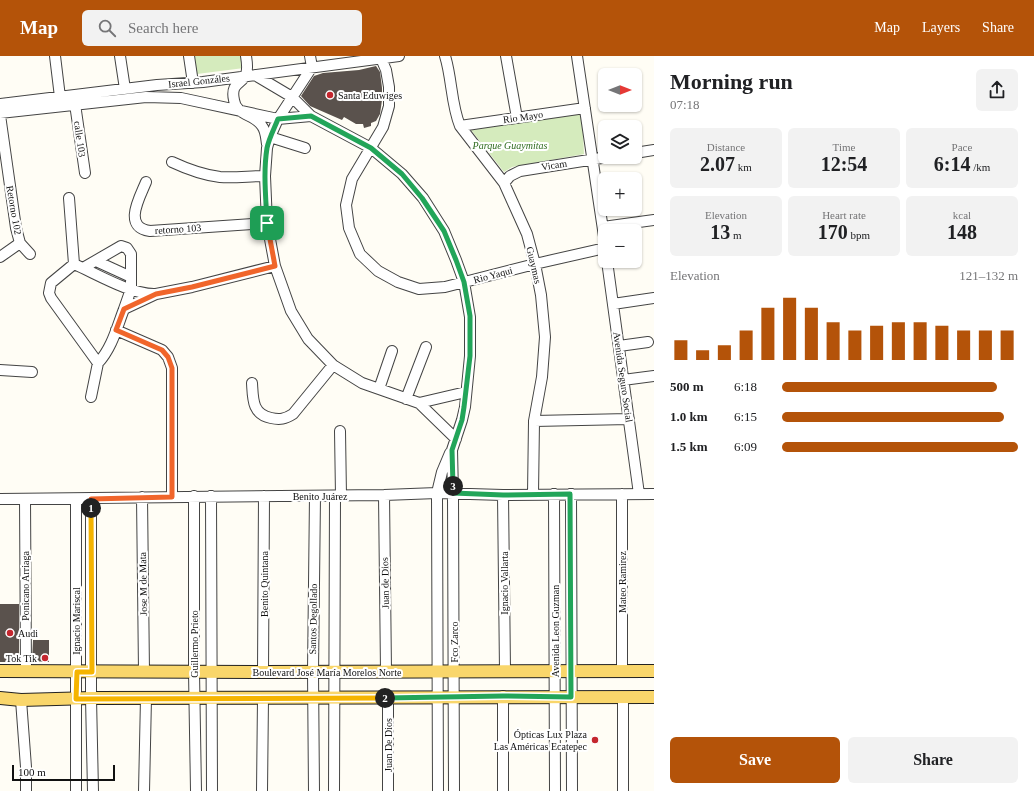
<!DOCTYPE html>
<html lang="en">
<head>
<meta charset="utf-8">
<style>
  body { margin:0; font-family:"Times New Roman",serif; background:#f2f2f2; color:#202124; height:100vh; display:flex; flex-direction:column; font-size:15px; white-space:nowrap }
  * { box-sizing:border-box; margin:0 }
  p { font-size:13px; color:#757577 }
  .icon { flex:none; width:22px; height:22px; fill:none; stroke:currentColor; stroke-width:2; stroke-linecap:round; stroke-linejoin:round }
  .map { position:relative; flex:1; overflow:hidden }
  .details { display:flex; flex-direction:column; background:#fff; width:380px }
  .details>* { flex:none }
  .needle { width:26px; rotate:90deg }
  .tools { position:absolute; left:598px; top:12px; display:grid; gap:8px }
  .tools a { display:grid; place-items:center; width:44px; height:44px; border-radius:6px; background:#fff; box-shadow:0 1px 3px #0004; font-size:20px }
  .scale { position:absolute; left:12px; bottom:10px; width:103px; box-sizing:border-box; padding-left:4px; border:2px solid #111; border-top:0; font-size:11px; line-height:14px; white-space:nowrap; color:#111; -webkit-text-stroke:3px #fff; paint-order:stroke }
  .pin { position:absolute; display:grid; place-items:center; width:34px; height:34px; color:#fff; margin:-17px; border-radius:8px; box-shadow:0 2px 6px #0006 }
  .km { position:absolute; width:20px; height:20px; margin:-10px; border-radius:50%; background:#222; color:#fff; font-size:11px; line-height:20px; text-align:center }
  .round { display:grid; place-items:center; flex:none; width:42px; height:42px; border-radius:6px; background:#f2f2f2 }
  .headline { display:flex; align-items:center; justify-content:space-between; height:68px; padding:0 16px }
  h1 { font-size:22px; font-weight:600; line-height:30px }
  .stats { display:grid; grid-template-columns:repeat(3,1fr); gap:6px; height:68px; padding:4px 16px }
  .stats div { display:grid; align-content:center; border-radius:6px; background:#f2f2f2; text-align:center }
  .stats b { font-size:20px; font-weight:600 }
  .stats small { font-size:11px; font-weight:400 }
  .stats p { font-size:11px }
  .chart { height:112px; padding:8px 16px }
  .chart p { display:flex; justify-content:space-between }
  .chart svg { width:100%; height:72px; margin-top:4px; stroke:#b45309; stroke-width:6 }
  .button { display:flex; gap:8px; margin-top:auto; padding:8px 16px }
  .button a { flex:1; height:46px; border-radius:6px; background:#b45309; color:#fff; font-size:16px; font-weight:600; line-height:46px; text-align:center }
  .button a+a { background:#f2f2f2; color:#202124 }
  ul { padding:0 16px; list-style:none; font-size:13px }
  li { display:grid; grid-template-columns:64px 48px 1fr; align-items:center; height:30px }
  li i { height:10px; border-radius:5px; background:#b45309 }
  header { display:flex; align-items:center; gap:24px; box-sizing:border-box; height:56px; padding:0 20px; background:#b45309; color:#fff }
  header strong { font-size:19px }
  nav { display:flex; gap:22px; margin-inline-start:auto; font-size:14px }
  .search { width:280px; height:36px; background:#f2f2f2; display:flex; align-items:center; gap:10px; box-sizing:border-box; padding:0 14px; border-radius:6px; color:#757577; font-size:15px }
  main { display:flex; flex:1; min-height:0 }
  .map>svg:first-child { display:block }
  .green { fill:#d5ebbd }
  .building { fill:#5a524d }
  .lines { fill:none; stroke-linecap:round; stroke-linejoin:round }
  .minor-casing { stroke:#444; stroke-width:12 }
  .major-casing { stroke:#222; stroke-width:14 }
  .minor { stroke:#fff; stroke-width:10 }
  .major { stroke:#f9d66b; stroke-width:12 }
  .split-1-casing { stroke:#fff; stroke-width:8 }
  .split-2-casing { stroke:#fff; stroke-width:8 }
  .split-3-casing { stroke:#fff; stroke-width:8 }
  .split-4-casing { stroke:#fff; stroke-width:8 }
  .split-1 { stroke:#f0652b; stroke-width:5 }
  .split-2 { stroke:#f5b400; stroke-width:5 }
  .split-3 { stroke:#22a559; stroke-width:5 }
  .split-4 { stroke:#22a559; stroke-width:5 }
  .poi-dot { fill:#c4262e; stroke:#fff; stroke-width:1.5 }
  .labels { text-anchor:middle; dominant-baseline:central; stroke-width:4; stroke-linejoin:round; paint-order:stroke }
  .street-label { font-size:10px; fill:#111; stroke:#fff }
  .poi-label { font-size:10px; fill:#111; stroke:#fff; text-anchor:start }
  .park-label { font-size:10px; font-style:italic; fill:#2f6b1f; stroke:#fff }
</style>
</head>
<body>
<header>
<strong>Map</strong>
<div class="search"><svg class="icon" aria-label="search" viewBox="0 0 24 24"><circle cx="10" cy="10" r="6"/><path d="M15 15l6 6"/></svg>Search here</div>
<nav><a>Map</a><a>Layers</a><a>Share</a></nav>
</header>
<main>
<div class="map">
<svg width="654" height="735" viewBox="0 0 654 735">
  <rect width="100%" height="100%" fill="#fffdf5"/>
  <path class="green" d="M194,0h48l2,12 -47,6z
    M582,56l2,42 -72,13 -8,5 -33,-42z"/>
  <path class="building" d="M376,10l4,6 2,16v12l-2,14 -4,7 -5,2v3l-7,2 -1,-4h-7l-12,-7 -2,3 -32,-14 -9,-10 13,-20 9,-3 36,-3z
    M0,548h19v58h-19z
    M33,584h16v22l-17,-1z"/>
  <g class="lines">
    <g class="minor-casing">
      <path id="minor" d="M55,0l5,41
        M120,0l5,33
        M189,0l4,27
        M246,0c1,6 2,13 0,18 -3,10 -16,8 -12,26 2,16 21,14 28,26 4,5 4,12 5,18
        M310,0l2,11
        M380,0l6,14 3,17v19l-6,21 -31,52 -6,26 3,23 11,26 18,17 20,11 21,7 26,-2 90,-23 70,-16
        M445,0c7,22 6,48 15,70l44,57 23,51 8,30 6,31 4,42 -3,40 -8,44 -1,73
        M506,0l11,62
        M577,0l28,187
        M312,11l-34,52 -8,18 -3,11 -2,28 2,47 8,43 16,45 17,28 25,26 29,18 57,20 37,36
        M255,19l37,22 19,19 60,32 31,26 21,24 21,33 12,29 8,22 6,35v39l-5,51 -3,13 -10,30 1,43 1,298
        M0,48l157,-19 46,-3 196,-26
        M75,48l10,69
        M0,57l146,-16 35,1 97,21 33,-3
        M0,59l16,113 4,15 10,11
        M460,70l125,-18
        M270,81l35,11
        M635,97l19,-3
        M172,106c15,7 31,13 48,15 15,1 30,-1 45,-1
        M146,126c-6,15 -24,45 4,49l117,-8
        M504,127l6,-7 10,-5 88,-14
        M69,142l5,66c23,10 56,30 80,30
        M603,171l51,-7
        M0,201l20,-14
        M96,205l35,16
        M607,205l32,233
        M74,208l-23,19 -2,10 2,5 47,65c14,-15 19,-36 26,-54l32,-15 36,-7 83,-21
        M83,212l38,-22 6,2 4,6v35l-7,20
        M613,248l41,-6
        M116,274l46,20 6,7 4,11v129
        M619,290l29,-4
        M0,314l32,2
        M623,324l31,-4
        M252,327c1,16 0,31 19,35 9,2 14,1 22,-4l40,-49
        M379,333l13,-38
        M91,341l7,-34
        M406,343l20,-52
        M419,347l47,-11
        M534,365l95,-2
        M340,375l1,65
        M554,438l1,297
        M571,438l1,297
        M384,439l2,176
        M503,439l2,175
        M194,440v176l2,119
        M211,440l1,295
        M142,441l2,175
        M0,443l384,-4 53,-2 66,2 151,-1
        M25,443l1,173
        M76,443v292
        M91,443v199l2,93
        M622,615v-177
        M263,616l1,-176
        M21,644l5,67v24
        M144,735l2,-93
        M262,735l1,-93
        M314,735l-1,-119 2,-176
        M334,735l1,-295
        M388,735v-93
        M438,735l-1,-298 5,-21 8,-19
        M503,735v-95
        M623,735v-94"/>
    </g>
    <g class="major-casing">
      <path id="major" d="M0,615l263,1 391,-1
        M0,642l21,2 70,-2 563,-1"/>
    </g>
    <use href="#minor" class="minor"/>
    <use href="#major" class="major"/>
  </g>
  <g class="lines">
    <g class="split-1-casing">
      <path id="split-1" d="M91,452v-9l81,-2v-129l-4,-11 -6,-7 -46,-20 8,-21 32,-15 36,-7 83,-21 -8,-43"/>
    </g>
    <g class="split-2-casing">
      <path id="split-2" d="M91,452l1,164h-15l-1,27 309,-1"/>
    </g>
    <g class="split-3-casing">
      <path id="split-3" d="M385,642l118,-2 68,1 -1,-203 -67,1 -50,-2v-7"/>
    </g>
    <g class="split-4-casing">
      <path id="split-4" d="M267,167c-1,-25 -4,-50 0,-75 2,-10 7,-19 11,-29l33,-3 60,32 31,26 20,24 22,33 12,29 8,22 6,34v40l-6,51 -2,13 -10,30 1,36"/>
    </g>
    <use href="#split-1" class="split-1"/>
    <use href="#split-2" class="split-2"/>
    <use href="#split-3" class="split-3"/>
    <use href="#split-4" class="split-4"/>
  </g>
  <g class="poi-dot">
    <circle cx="330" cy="39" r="4"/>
    <circle cx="10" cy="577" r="4"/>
    <circle cx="45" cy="602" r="4"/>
    <circle cx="595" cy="684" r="4"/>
  </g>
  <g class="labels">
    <g class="street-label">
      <text transform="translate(199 25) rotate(-6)">Israel Gonzáles</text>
      <text transform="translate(523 61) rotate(-8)">Rio Mayo</text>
      <text transform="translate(80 83) rotate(82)">calle 103</text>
      <text transform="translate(554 109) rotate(-9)">Vicam</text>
      <text transform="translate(14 154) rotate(80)">Retorno 102</text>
      <text transform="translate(178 173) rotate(-4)">retorno 103</text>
      <text transform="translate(534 209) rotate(77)">Guaymas</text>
      <text transform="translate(493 219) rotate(-15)">Rio Yaqui</text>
      <text transform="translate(623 321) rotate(82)">Avenida Seguro Social</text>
      <text x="320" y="440">Benito Juárez</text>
      <text transform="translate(622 526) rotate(-90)">Mateo Ramirez</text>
      <text transform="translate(385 527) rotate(-91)">Juan de Dios</text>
      <text transform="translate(504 527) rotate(-90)">Ignacio Vallarta</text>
      <text transform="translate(143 528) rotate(-91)">Jose M de Mata</text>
      <text transform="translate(264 528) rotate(-90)">Benito Quintana</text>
      <text transform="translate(25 530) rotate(-90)">Ponicano Arriaga</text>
      <text transform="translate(313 563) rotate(-89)">Santos Degollado</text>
      <text transform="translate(76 565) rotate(-90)">Ignacio Mariscal</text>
      <text transform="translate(555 575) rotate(-90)">Avenida Leon Guzman</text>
      <text transform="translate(454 586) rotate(-90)">Fco Zarco</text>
      <text transform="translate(194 588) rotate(-90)">Guillermo Prieto</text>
      <text x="327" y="616">Boulevard José María Morelos Norte</text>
      <text transform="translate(388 689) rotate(-90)">Juan De Dios</text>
    </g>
    <g class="poi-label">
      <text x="338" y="39">Santa Eduwiges</text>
      <text x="18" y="577">Audi</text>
      <text x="37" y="602" text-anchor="end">Tok Tik</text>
      <text x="587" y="678" text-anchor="end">Ópticas Lux Plaza<tspan x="587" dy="12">Las Américas Ecatepec</tspan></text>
    </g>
    <g class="park-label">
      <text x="510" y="89">Parque Guaymitas</text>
    </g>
  </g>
</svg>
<div class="tools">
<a><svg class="needle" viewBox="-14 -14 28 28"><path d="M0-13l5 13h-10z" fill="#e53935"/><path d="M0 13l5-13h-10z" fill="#757577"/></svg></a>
<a><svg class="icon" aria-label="layers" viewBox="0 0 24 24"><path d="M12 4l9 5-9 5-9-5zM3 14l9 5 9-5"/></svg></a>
<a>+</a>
<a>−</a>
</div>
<div class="scale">100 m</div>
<div class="pin" style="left:267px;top:167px;background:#1e9e55"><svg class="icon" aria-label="arrive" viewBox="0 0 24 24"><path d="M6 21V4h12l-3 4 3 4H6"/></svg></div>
<b class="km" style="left:91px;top:452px">1</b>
<b class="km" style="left:385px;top:642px">2</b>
<b class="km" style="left:453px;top:430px">3</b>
</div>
<section class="details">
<div class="headline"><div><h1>Morning run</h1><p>07:18</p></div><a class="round"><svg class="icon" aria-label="share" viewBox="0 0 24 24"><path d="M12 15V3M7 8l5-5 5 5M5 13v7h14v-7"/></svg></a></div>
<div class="stats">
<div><p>Distance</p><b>2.07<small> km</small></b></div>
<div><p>Time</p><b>12:54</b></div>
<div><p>Pace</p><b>6:14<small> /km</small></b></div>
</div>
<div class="stats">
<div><p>Elevation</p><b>13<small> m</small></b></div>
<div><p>Heart rate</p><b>170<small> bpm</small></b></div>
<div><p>kcal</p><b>148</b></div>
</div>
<div class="chart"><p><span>Elevation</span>121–132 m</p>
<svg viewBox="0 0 160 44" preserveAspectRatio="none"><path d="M5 44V32M15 44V38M25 44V35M35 44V26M45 44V12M55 44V6M65 44V12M75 44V21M85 44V26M95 44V23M105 44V21M115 44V21M125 44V23M135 44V26M145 44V26M155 44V26"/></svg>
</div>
<ul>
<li><b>500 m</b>6:18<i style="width:91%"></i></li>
<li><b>1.0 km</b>6:15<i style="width:94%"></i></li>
<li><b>1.5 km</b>6:09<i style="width:100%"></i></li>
</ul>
<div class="button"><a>Save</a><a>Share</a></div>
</section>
</main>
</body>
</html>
